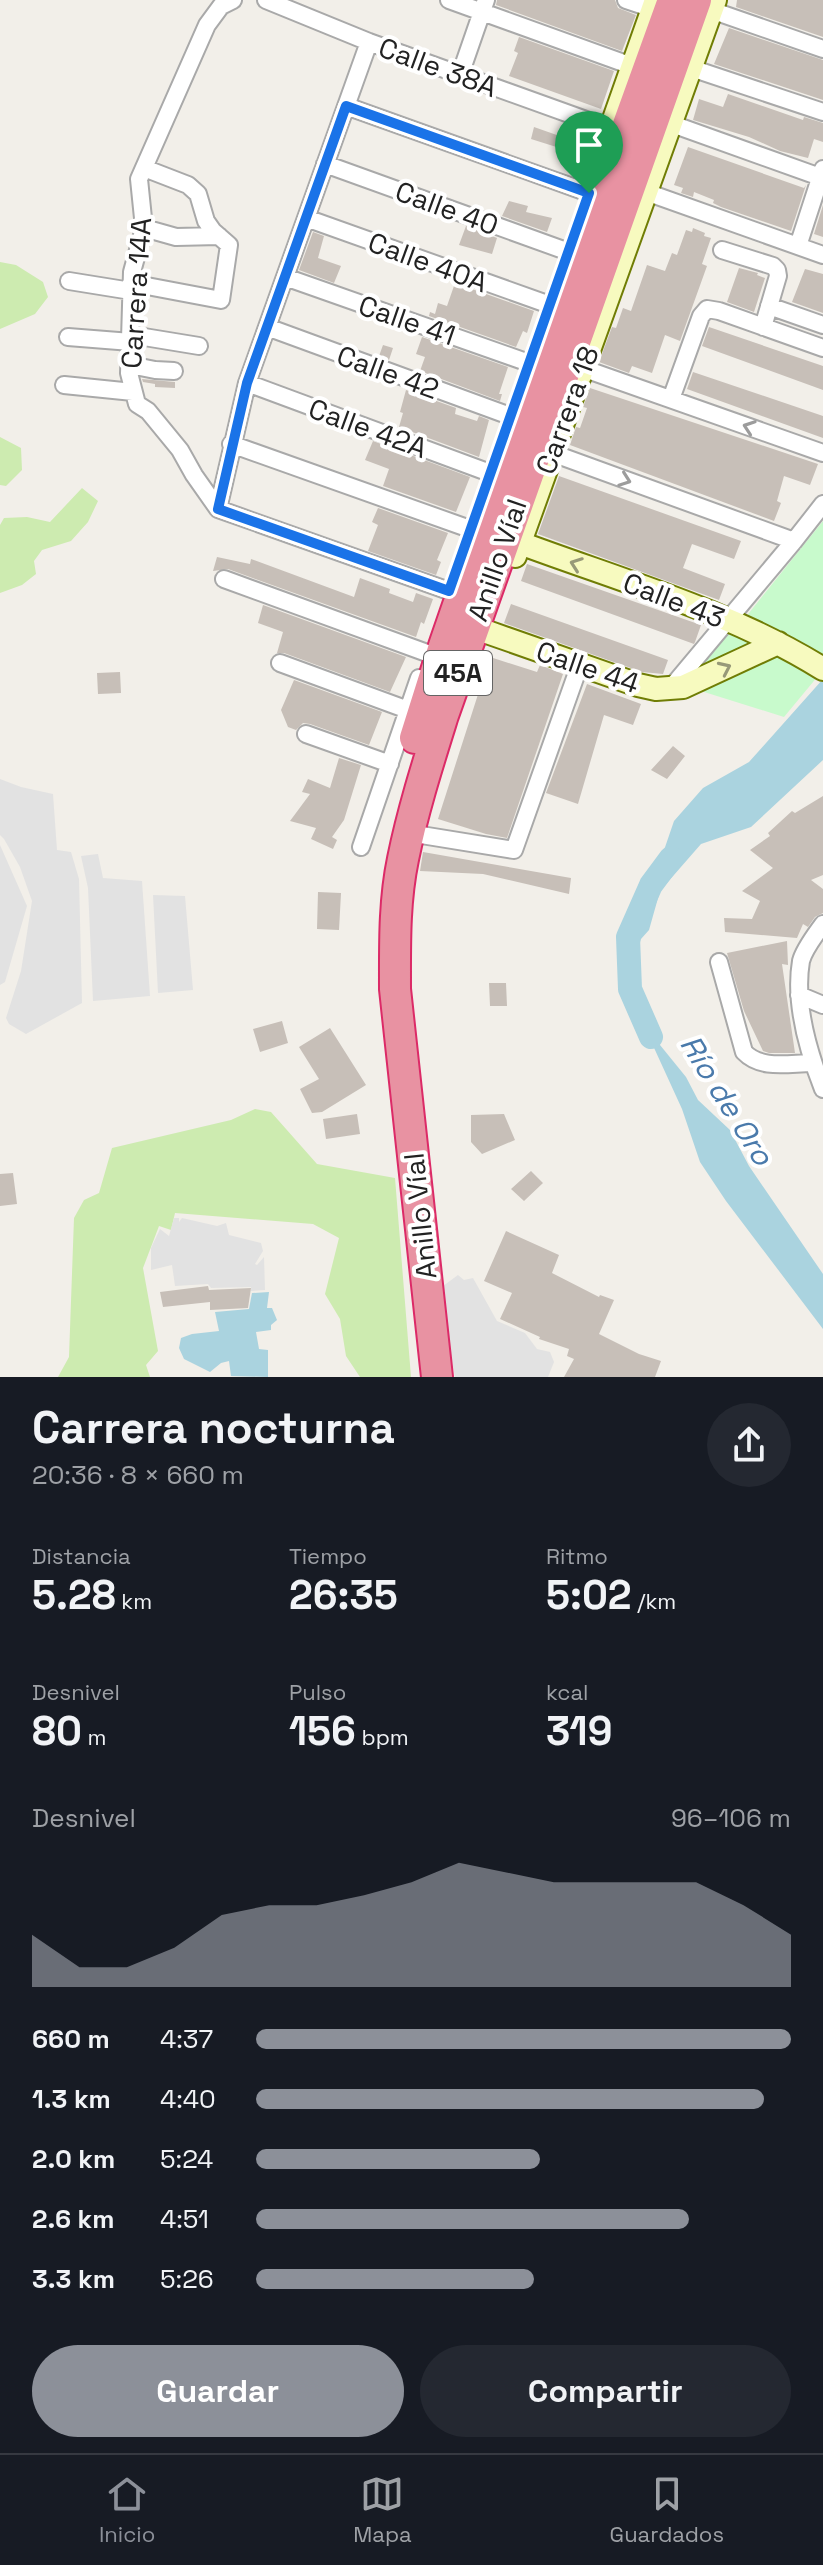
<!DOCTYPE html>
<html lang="es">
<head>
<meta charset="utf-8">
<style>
  body { margin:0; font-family:"Space Grotesk",sans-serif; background:#242831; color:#f1f3f6; height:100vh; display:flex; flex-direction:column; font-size:30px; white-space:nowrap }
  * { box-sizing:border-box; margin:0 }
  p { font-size:26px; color:#9ea1a6 }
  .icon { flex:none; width:44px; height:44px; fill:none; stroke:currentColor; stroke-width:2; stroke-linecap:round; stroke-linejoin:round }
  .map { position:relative; height:1377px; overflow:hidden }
  .sheet { display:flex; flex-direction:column; background:#171b24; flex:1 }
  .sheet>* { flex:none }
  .pin { position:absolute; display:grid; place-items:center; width:68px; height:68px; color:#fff; margin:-82px -34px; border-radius:50% 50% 50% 0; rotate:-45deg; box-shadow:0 0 8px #0007 }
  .pin .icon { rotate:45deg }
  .round { display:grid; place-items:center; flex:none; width:84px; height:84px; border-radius:42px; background:#242831 }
  .summary { display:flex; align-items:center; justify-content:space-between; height:136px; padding:0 32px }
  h1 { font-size:44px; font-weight:600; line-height:60px }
  .stats { display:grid; grid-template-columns:repeat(3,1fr); gap:12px; height:136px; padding:8px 32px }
  .stats div { display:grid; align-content:center }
  .stats b { font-size:40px; font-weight:600 }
  .stats small { font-size:22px; font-weight:400 }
  .stats p { font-size:22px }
  .chart { height:224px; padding:16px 32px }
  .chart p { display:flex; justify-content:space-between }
  .chart svg { width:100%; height:144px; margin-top:8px; fill:#8c9099; opacity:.7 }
  .action { display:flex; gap:16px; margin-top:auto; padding:16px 32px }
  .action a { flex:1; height:92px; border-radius:48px; background:#8c9099; color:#fff; font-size:32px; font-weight:600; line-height:92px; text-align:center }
  .action a+a { background:#242831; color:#f1f3f6 }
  ul { padding:0 32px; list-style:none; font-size:26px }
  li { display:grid; grid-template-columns:128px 96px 1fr; align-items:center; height:60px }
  li i { height:20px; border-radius:10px; background:#8c9099 }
  .tabs { display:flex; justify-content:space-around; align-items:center; height:112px; border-top:2px solid #363941; background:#171b24; font-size:22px; color:#9ea1a6 }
  .tabs a { display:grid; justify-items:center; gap:4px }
  .tabs .active { color:#8c9099 }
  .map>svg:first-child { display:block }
  .grass { fill:#cdebb0 }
  .park { fill:#c8facc }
  .parking { fill:#e2e2e2 }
  .water { fill:#aad3df }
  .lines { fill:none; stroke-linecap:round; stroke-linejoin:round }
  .river { stroke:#aad3df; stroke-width:24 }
  .building { fill:#c7bfb8 }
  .street-casing { stroke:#a9a9a9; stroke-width:20 }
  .secondary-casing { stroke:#707d05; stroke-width:26 }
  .highway-casing { stroke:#dc2a67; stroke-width:34 }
  .street { stroke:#fff; stroke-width:16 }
  .secondary { stroke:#f7fabf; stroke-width:22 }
  .highway { stroke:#e892a2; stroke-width:30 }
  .oneway { stroke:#9c9c9c }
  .oneway2 { stroke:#979978 }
  .route-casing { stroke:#fff; stroke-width:16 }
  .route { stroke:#1a73e8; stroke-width:10 }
  .labels { text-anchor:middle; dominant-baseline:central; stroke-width:8; stroke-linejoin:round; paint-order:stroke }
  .shield { fill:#fff; stroke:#646464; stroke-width:2 }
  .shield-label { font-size:26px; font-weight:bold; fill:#222 }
  .street-label { font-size:28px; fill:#222; stroke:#fff }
  .water-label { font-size:30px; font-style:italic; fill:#4a7aab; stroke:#fff }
</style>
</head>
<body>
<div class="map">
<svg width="823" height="1377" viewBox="0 0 823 1377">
  <rect width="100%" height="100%" fill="#f2efe9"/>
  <path class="grass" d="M0,262l16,3 27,17 5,15 -13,17 -35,15z
    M0,437l21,11 1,22 -16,16 -6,-1z
    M82,488l16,13 -10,21 -17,19 -29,9 -8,11 2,13 -14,11 -22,8v-68l4,-7 23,-1 23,5z
    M255,1109l16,3 46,52 78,14 16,199h-51l-14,-21 -6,-37 -15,-25 14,-56 -26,-14 -138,-11 -4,17 -12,-4 -16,42 15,83 -12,14 4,12h-92l11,-20 5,-139 10,-18 15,-7 13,-45 119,-28z"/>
  <path class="park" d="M823,521v142l-78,-45z
    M728,627l32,22 -74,30z
    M773,653l45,23 -34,41 -83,-26z"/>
  <path class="parking" d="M0,779l21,8 32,7 4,56 14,2 8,27 3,124 -56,31 -17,-10 -3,-6 15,-47 11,-70 -12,-34 -16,-28 -4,-4z
    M0,845l27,61 -22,76 -5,3z
    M98,854l5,24 39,3 8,115 -57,5 -5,-113 -7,-32z
    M153,895l32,1 8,94 -35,3z
    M174,1218h5v4l3,-4 35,8 9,-3 3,12 32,8 2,8 -8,13 2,1 7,-8 1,33 -14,1v-4l-40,1 -3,-4 -33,2 -3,-21 -21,5v-22l9,-19 9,7z
    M458,1275l6,5 9,-2 24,43 28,12 12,16 13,3 4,10 -6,15h-93l-16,-88z"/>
  <path class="water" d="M823,679v81l-72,67 -50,17 -41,47 -11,39 -8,9 -5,18 4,31 11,23 9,34 26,32 12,23 32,30 19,36 74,108v55l-97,-128 -26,-39 -18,-53 -43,-94 -3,-37 -12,-11 50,-146 29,-33 46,-26z
    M269,1292l-2,16h5l5,12 -6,5v5l-15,2 3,17 9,1v27l-37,-1 -2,-15 -8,2 -11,9 -26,-13 -5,-11 2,-10 11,-4 27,-3 -4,-19 34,-3 3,-16z"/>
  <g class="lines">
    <path class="river" d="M651,1037l-21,-48 -2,-52 23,-52 20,-27"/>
  </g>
  <path class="building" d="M497,0h118l3,8 18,7 -14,36 -126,-46z
    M737,0h86v37l-87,-30z
    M729,28l94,32v40l-109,-36z
    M519,37l95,34 -13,38 -92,-33 9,-23 -4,-2z
    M728,94l75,26 1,-3 19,6v19l-9,-3 -6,19 -28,-7 -31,-14 -56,-17 6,-21 24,8z
    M534,127l54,19 -3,10 -54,-17z
    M688,147l116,41 2,-3 -15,46 -70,-24 -8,-4 1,-3 -20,-8 -1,5 -12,-4 2,-5 -9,-3z
    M509,201l19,5 -2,6 26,6 -5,14 -45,-16z
    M823,205v32l-9,-3z
    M466,226l31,12 -5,16 -33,-9z
    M693,228l12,5 -1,3 7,2 -9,26 5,2 -27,75 -15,-6 -13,38 -20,-7 -3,7 -30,-11 13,-35 4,1 7,-20 8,3 16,-46 18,6 7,-18 5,2 9,-25 6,2z
    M313,232l11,4 -6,22 23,8 -7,17 -35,-13z
    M739,268l19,5 -1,2 8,3 -11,34 -27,-10z
    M805,269l18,5v39l-31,-11z
    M455,283l79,28 -7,22 -4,-2 -7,16 -87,-31 1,-4 5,2 3,-11 9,3z
    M709,327l114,39v24l-121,-44z
    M422,337l86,30 -9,27h3l-2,7 -80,-30 5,-14 -9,-3z
    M383,345l10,3 -4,12 -10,-4z
    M693,372l130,44v22l-136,-49z
    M142,379l33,3v6l-20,-1v-3l-12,-2z
    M590,388l228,76 -8,21 -26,-9 -7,25 4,2 -7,18 -204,-76 6,-18 4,1 7,-20 -4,-1z
    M406,390l50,18 -1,6 22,7 2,-5 10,4 -10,37 -80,-30 4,-14 -3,-1z
    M373,441l97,36 -14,35 -73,-26 6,-17 -24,-9z
    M559,476l182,65 -7,18 -42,-15 -9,24 42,16 -6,16 -181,-66z
    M378,508l70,25 -11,27 4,2 -5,13 -68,-24 10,-26 -6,-3z
    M217,557l33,7 1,-5 103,38 6,-19 30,11 -1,4 24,9 3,-9 17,6 -9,25 -3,-2 -5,15 -188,-68 -15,2z
    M527,564l174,61 -6,17 -1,2 -173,-63z
    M511,604l157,56 -5,14 -21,-2 -138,-49z
    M263,605l143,52 -16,35 -106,-39h-7l6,-21 -25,-9z
    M490,657l47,15 3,-7 23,9 -56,164 -21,-4 -48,-15z
    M120,672l1,21 -23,1 -1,-21z
    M294,680l88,32 -13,33 -59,-21 -7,-1 -7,7 -8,-3 -7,-17z
    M587,684l54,20 -8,21 -29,-10 -26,89 -32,-11z
    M673,746l12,10 -18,23 -16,-9z
    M339,758l22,7 -17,55 -12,17 5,3 -4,9 -22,-10 5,-11 -26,-7 20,-27 -8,-2 6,-13 22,9z
    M823,796v79l-12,5 12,9v24l-8,4 -7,10 -5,-3 -6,14 -72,-6 -1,-14 28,1 8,-18 -18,-10 31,-23 -23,-18 20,-14 -2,-3 24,-22 3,2z
    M423,852l148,26 -2,16 -86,-20 -63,-3z
    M318,892l23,1 -2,37 -22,-1z
    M787,941l1,24 -6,-1 13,89h-26l-6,-2 -19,-40 -17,-58z
    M489,983h17l1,23h-17z
    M282,1021l6,22 -28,9 -7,-23z
    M330,1028l36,57 -44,27 -10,1 -12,-24 19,-10 -20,-32z
    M357,1114l3,20 -34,5 -3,-20z
    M504,1114l11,26 -33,14 -11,-12v-27z
    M531,1171l12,12 -19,18 -13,-12z
    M13,1173l4,31 -17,2v-32z
    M506,1231l53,24 -7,18 47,24 1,-2 14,5 -15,34 40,20 22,7 -6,16h-91l10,-18 -7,-3 2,-7 -30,-10 1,-2 -40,-18 12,-26 -28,-12z
    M208,1286l1,4 42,-2 -3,20 -38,2v-8l-47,5 -3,-15z"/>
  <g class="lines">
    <g class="street-casing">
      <path id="street" d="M233,0l-12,6 -14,19 -68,154 5,49 -12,44 -3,101 8,31 11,7 32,39 14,25 24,34 231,82
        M266,0l103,42 242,87
        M449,0l183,66
        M626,0l27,9
        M711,10l112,39
        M691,68l132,44
        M460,75l26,-75
        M346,106l243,87
        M672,124l151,54
        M325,164l244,88
        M646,192l177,63
        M306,218l244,87
        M144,228l32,9 43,-1
        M798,246l25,-77
        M722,250l51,16 4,4 1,6 -15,51
        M285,277l244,86
        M69,281l62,10
        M131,283l90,17 8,-55 -16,-14 -7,-10 -8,-27 -10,-9 -44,-17
        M769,306l54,19
        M267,327l243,89
        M132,335l67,11
        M68,337l63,5
        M130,365l25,5 19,1
        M582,368l241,85
        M247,383l243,90
        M64,385l69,7
        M671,399l30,-83 6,-7 12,2 104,37
        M231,444l239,85
        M552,453l242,88
        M218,509l29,-126 122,-341
        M224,579l203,74
        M280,663l128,47
        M670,689l124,-148 29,-37
        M306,734l84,30
        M409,833l105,17 66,-186
        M361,847l58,-169
        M823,924c-7,10 -19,25 -22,37 -7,41 7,90 22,128
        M719,962l25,90c17,18 45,11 68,11
        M799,995l24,10"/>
    </g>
    <g class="secondary-casing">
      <path id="secondary" d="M606,142l50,-142
        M520,543c102,38 210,68 303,126
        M515,556l200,-556
        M487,632l151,53 18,4 27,-2 95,-44"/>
    </g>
    <g class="highway-casing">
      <path id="highway" d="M415,738l29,-92 94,-272 135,-374
        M437,1377l-42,-388c0,-43 -1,-87 8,-130 10,-49 25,-96 40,-144l253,-715"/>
    </g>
    <use href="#street" class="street"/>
    <use href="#secondary" class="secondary"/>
    <use href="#highway" class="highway"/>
  </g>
  <defs><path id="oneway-chevron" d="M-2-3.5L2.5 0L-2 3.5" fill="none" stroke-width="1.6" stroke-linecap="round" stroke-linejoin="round" transform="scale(2)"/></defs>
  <g class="oneway">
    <use href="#oneway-chevron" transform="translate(749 427) rotate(-161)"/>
    <use href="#oneway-chevron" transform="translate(625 480) rotate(20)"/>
  </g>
  <g class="oneway2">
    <use href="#oneway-chevron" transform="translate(576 564) rotate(-160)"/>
    <use href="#oneway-chevron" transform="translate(725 668) rotate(-25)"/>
  </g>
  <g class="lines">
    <g class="route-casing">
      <path id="route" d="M346,106l243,87 -140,398 -231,-82 29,-126z"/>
    </g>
    <use href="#route" class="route"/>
  </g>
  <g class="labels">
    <rect class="shield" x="424" y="651" width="68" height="44" rx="6"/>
    <g class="shield-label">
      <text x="458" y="673">45A</text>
    </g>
    <g class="street-label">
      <text transform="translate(438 67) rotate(20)">Calle 38A</text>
      <text transform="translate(447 208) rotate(20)">Calle 40</text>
      <text transform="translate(428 262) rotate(20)">Calle 40A</text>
      <text transform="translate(136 293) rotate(-86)">Carrera 14A</text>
      <text transform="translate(407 320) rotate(19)">Calle 41</text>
      <text transform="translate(388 372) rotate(20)">Calle 42</text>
      <text transform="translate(567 410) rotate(-70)">Carrera 18</text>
      <text transform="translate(368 428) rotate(20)">Calle 42A</text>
      <text transform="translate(497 560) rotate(-71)">Anillo Víal</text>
      <text transform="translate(674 600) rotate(21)">Calle 43</text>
      <text transform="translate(588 667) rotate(19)">Calle 44</text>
      <text transform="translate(420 1216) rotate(-96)">Anillo Víal</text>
    </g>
    <g class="water-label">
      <text transform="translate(727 1100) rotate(58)">Río de Oro</text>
    </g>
  </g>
</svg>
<div class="pin" style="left:589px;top:193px;background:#1e9e55"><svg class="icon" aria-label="arrive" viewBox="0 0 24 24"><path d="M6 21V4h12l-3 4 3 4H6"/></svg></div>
</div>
<section class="sheet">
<div class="summary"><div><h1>Carrera nocturna</h1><p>20:36 · 8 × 660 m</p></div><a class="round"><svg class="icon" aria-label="share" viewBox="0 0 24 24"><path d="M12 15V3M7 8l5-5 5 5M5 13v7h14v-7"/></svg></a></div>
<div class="stats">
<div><p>Distancia</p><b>5.28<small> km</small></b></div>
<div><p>Tiempo</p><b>26:35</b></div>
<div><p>Ritmo</p><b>5:02<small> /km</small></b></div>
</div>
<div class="stats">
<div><p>Desnivel</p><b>80<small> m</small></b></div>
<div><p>Pulso</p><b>156<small> bpm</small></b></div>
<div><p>kcal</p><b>319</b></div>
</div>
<div class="chart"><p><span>Desnivel</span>96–106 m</p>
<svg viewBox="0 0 160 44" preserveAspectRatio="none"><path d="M0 44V28L10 38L20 38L30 32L40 22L50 19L60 19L70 16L80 12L90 6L100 9L110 12L120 12L130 12L140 12L150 19L160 28V44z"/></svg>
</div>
<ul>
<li><b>660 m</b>4:37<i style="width:100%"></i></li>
<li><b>1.3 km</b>4:40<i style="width:95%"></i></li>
<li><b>2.0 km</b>5:24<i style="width:53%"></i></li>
<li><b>2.6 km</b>4:51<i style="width:81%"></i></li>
<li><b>3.3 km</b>5:26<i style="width:52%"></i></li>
</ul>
<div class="action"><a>Guardar</a><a>Compartir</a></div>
</section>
<nav class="tabs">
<a class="active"><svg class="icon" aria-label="home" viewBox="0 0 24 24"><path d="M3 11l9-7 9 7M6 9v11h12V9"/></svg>Inicio</a>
<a><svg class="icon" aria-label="map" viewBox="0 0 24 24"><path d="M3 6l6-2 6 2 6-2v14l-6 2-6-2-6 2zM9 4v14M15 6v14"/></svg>Mapa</a>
<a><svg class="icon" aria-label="saved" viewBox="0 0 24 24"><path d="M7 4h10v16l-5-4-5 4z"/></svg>Guardados</a>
</nav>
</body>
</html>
